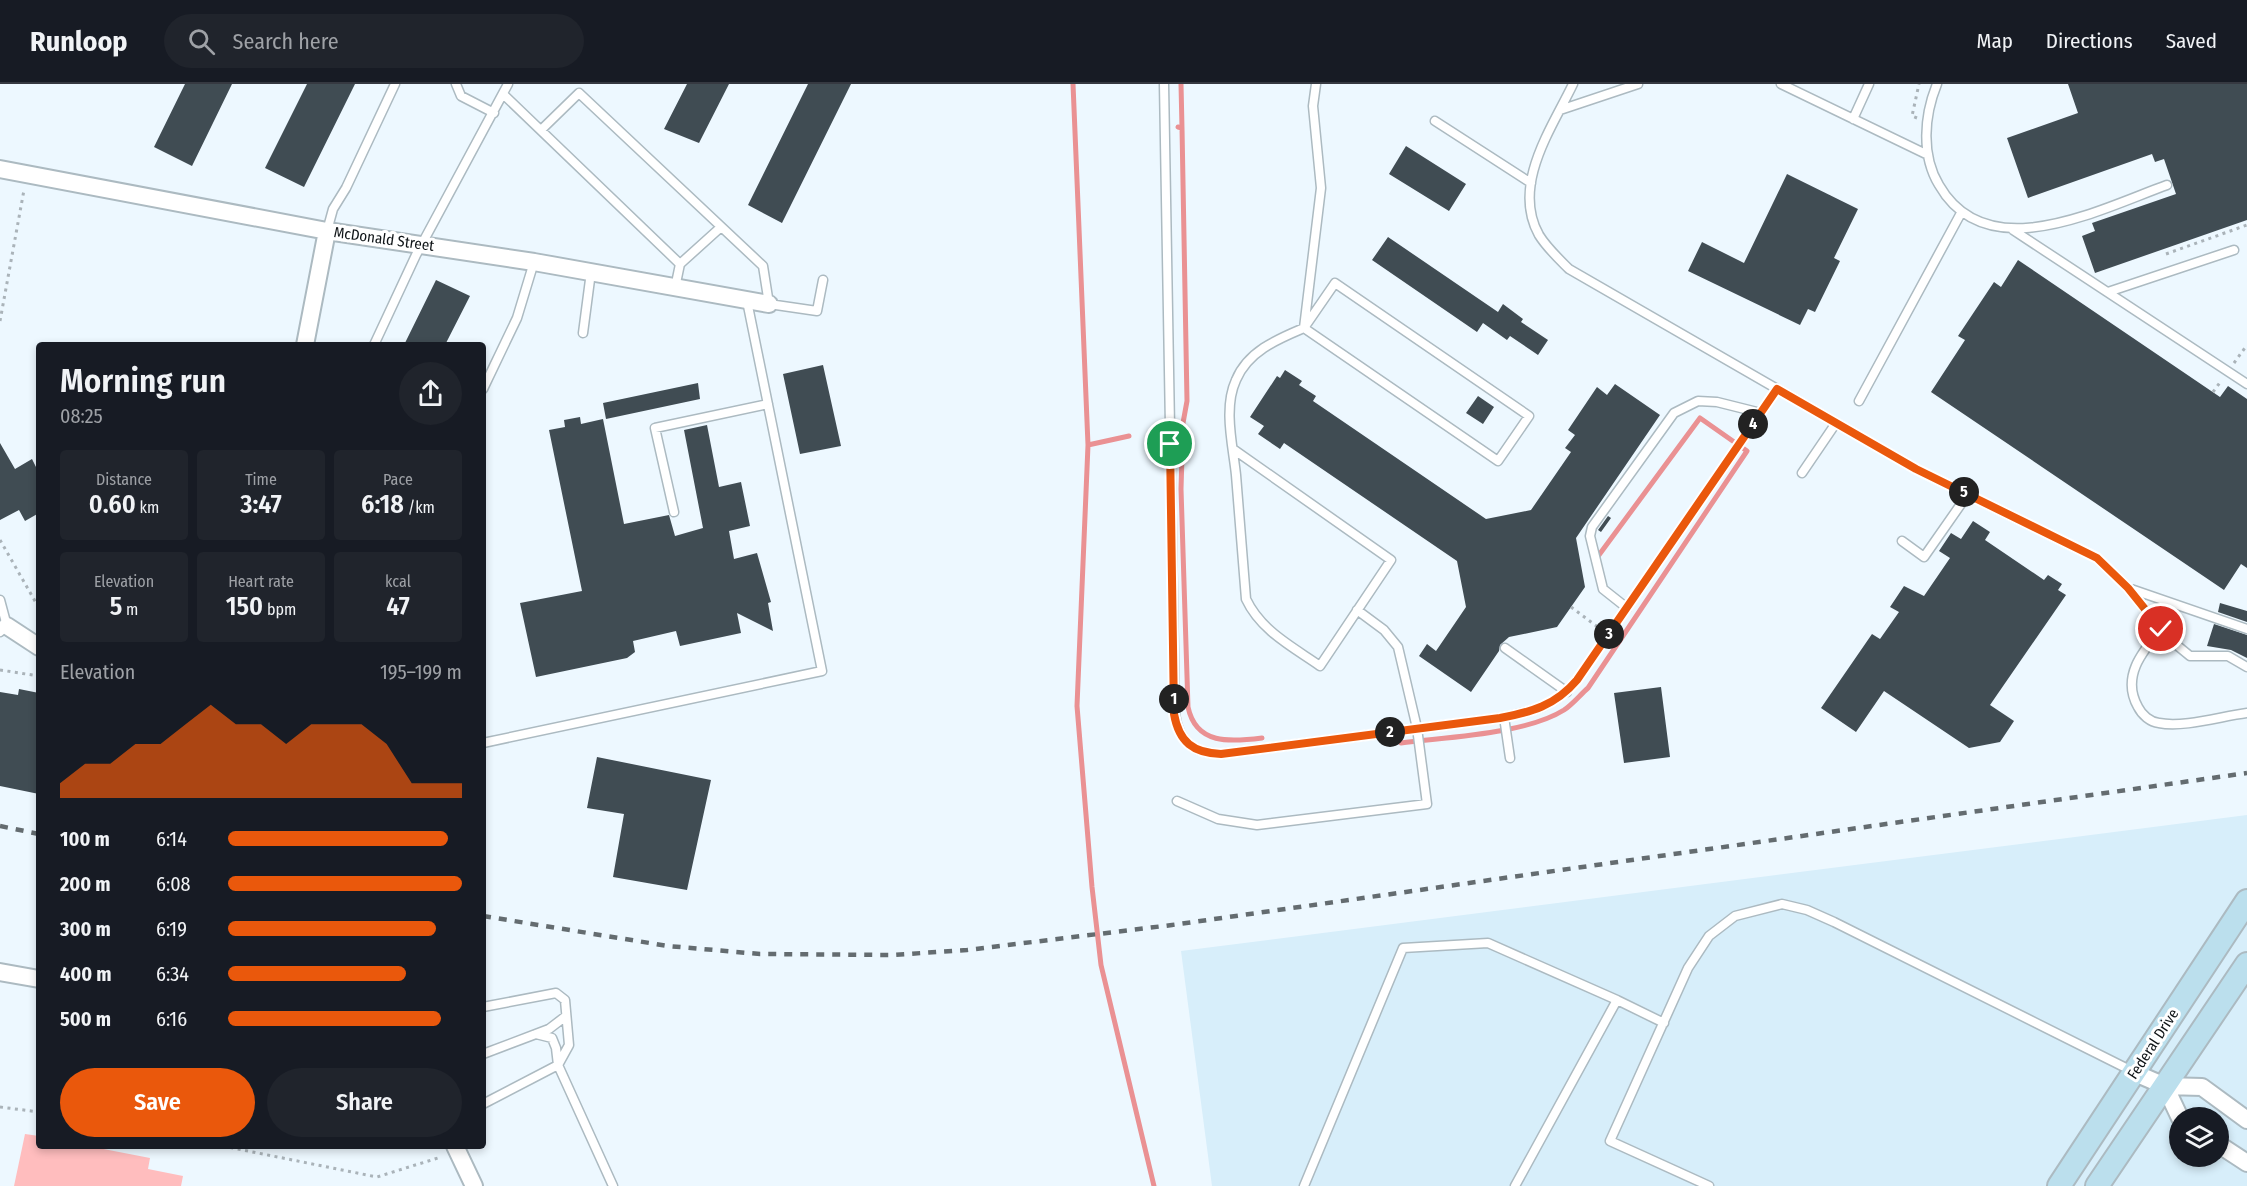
<!DOCTYPE html>
<html lang="en">
<head>
<meta charset="utf-8">
<style>
  body { margin:0; font-family:"Fira Sans Condensed",sans-serif; background:#20242c; color:#f1f3f6; height:100vh; display:flex; flex-direction:column; font-size:22px; white-space:nowrap }
  * { box-sizing:border-box; margin:0 }
  p { font-size:20px; color:#9ea1a6 }
  .icon { flex:none; width:33px; height:33px; fill:none; stroke:currentColor; stroke-width:2; stroke-linecap:round; stroke-linejoin:round }
  .map { position:relative; flex:1; overflow:hidden }
  .drawer { position:absolute; left:36px; top:258px; width:450px; height:807px; display:flex; flex-direction:column; background:#171b24; border-radius:6px; box-shadow:0 3px 9px #0003 }
  .drawer>* { flex:none }
  .buttons { position:absolute; left:2169px; top:1023px; display:grid; gap:12px }
  .buttons a { display:grid; place-items:center; width:60px; height:60px; border-radius:50%; background:#171b24; box-shadow:0 3px 9px #0003; font-size:30px }
  .pin { position:absolute; display:grid; place-items:center; width:51px; height:51px; color:#fff; margin:-26px; border:3px solid #fff; border-radius:50%; box-shadow:0 2px 6px #0007 }
  .km { position:absolute; width:30px; height:30px; margin:-15px; border-radius:50%; background:#222; color:#fff; font-size:16px; line-height:30px; text-align:center }
  .round { display:grid; place-items:center; flex:none; width:63px; height:63px; border-radius:32px; background:#20242c }
  .summary { display:flex; align-items:center; justify-content:space-between; height:102px; padding:0 24px }
  h1 { font-size:33px; font-weight:600; line-height:45px }
  .stats { display:grid; grid-template-columns:repeat(3,1fr); gap:9px; height:102px; padding:6px 24px }
  .stats div { display:grid; align-content:center; border-radius:6px; background:#20242c; text-align:center }
  .stats b { font-size:26px; font-weight:600 }
  .stats small { font-size:16px; font-weight:400 }
  .stats p { font-size:16px }
  .chart { height:168px; padding:12px 24px }
  .chart p { display:flex; justify-content:space-between }
  .chart svg { width:100%; height:108px; margin-top:6px; fill:#ea580c; opacity:.7 }
  .button { display:flex; gap:12px; margin-top:auto; padding:12px 24px }
  .button a { flex:1; height:69px; border-radius:36px; background:#ea580c; color:#fff; font-size:24px; font-weight:600; line-height:69px; text-align:center }
  .button a+a { background:#20242c; color:#f1f3f6 }
  ul { padding:0 24px; list-style:none; font-size:20px }
  li { display:grid; grid-template-columns:96px 72px 1fr; align-items:center; height:45px }
  li i { height:15px; border-radius:8px; background:#ea580c }
  header { display:flex; align-items:center; gap:36px; box-sizing:border-box; height:84px; padding:0 30px; background:#171b24; border-bottom:2px solid #363941 }
  header strong { font-size:28px }
  nav { display:flex; gap:33px; margin-inline-start:auto; font-size:21px }
  .search { width:420px; height:54px; background:#20242c; display:flex; align-items:center; gap:15px; box-sizing:border-box; padding:0 21px; border-radius:33px; color:#9ea1a6; font-size:22px }
  .map>svg:first-child { display:block }
  .built { fill:#d7eefa; fill-rule:evenodd }
  .green { fill:#ffbdbe }
  .lines { fill:none; stroke-linecap:round; stroke-linejoin:round }
  .stream { stroke:#ea9193; stroke-width:5 }
  .building { fill:#404c53 }
  .service-casing { stroke:#acbac1; stroke-width:11 }
  .minor-casing { stroke:#acbac1; stroke-width:20 }
  .secondary-casing { stroke:#acbac1; stroke-width:26 }
  .path { stroke:#aab3b9; stroke-width:3; stroke-dasharray:3 4.5; stroke-linecap:butt }
  .service { stroke:#fff; stroke-width:8 }
  .minor { stroke:#fff; stroke-width:16 }
  .secondary { stroke:#bbdfed; stroke-width:22 }
  .rail { stroke:#646c70; stroke-width:4.5; stroke-dasharray:8 8; stroke-linecap:butt }
  .route-casing { stroke:#fff; stroke-width:12 }
  .route { stroke:#ea580c; stroke-width:8 }
  .labels { text-anchor:middle; dominant-baseline:central; stroke-width:6; stroke-linejoin:round; paint-order:stroke }
  .street-label { font-size:15px; fill:#0f1417; stroke:#fff }
</style>
</head>
<body>
<header>
<strong>Runloop</strong>
<div class="search"><svg class="icon" aria-label="search" viewBox="0 0 24 24"><circle cx="10" cy="10" r="6"/><path d="M15 15l6 6"/></svg>Search here</div>
<nav><a>Map</a><a>Directions</a><a>Saved</a></nav>
</header>
<div class="map">
<svg width="2247" height="1102" viewBox="0 0 2247 1102">
  <rect width="100%" height="100%" fill="#edf8ff"/>
  <path class="built" d="M2247,731v371h-1035l-31,-235zM2180,1034h38v38h-38z"/>
  <path class="green" d="M25,1050l14,2v10h49l62,12 -2,11 35,7 -2,10h-167z"/>
  <g class="lines">
    <path class="stream" d="M1073,0l15,361 -11,261 15,181 9,78 53,221
      M1178,43l4,1 -1,-44
      M1182,44l5,273 -4,22 -2,66 7,218c8,38 42,35 74,31
      M1088,361l41,-9
      M1401,659c46,-6 125,-9 163,-33 9,-6 16,-15 24,-22l159,-237 -47,-33 -104,141"/>
  </g>
  <path class="building" d="M185,0h47l-40,82 -38,-19z
    M307,0h48l-51,103 -39,-19z
    M687,0h42l-30,59 -35,-14z
    M808,0h43l-69,139 -34,-18z
    M2068,0h179v136l-152,53 -13,-37 13,-5 -3,-8 84,-29 -12,-35 -9,3 -3,-8 -124,44 -21,-60 71,-25z
    M1406,62l60,38 -17,27 -60,-37z
    M1787,90l71,35 -24,49 6,3 -25,51 -7,-3 -8,16 -112,-54 14,-29 42,21z
    M1388,153l110,75 5,-8 20,15 -2,3 27,18 -10,15 -28,-19 -3,4 -24,-17 -6,9 -105,-72z
    M2018,176l202,137 8,-11 19,13v169l-6,-4 -17,26 -293,-198 34,-52 -7,-4 36,-54 7,5z
    M436,196l34,16 -25,49h-41z
    M823,281l18,81 -41,8 -17,-80z
    M1285,286l17,11 -3,4 17,11 -3,5 173,118 45,-9 40,-58 -6,-4 10,-13 -7,-5 29,-43 10,8 8,-11 45,31 -84,123 9,49 -28,40 -48,10 -9,8 -1,6 -28,41 -52,-36 8,-12 9,7 30,-44 -9,-46 -173,-118 -4,6 -22,-15 6,-8 -14,-9 27,-41 3,2z
    M698,299l2,16 -94,20 -3,-16z
    M1478,312l16,11 -11,17 -17,-11z
    M580,333l1,7 22,-5 21,105 45,-9 6,21 28,-8 -19,-98 23,-5 12,62 22,-5 9,44 -21,5 5,28 23,-6 14,49 -3,1 5,28 -36,-18 4,20 -61,13 -4,-15 -43,10 2,11 -8,6 -91,19 -16,-74 62,-12 -33,-161 16,-3 -1,-7z
    M0,359l15,26 17,-10 7,14v40l-14,8 -6,-11 -19,10z
    M1608,432l3,2 -10,14 -3,-2z
    M1973,437l17,11 -5,8 59,40 4,-5 14,9 -4,6 8,5 -76,110 24,16 -14,21 -31,6 -85,-57 -28,41 -35,-24 51,-74 8,5 19,-27 -9,-5 14,-21 20,10 26,-38 -11,-7 12,-18 10,6z
    M2220,519l27,8v11l-29,-10z
    M2214,540l33,11v23l-16,-8 -24,-4z
    M1661,603l9,70 -46,6 -10,-70z
    M19,605l20,4v101l-39,-8v-94l18,3z
    M597,673l114,23 -24,110 -74,-13 11,-63 -37,-6z"/>
  <g class="lines">
    <g class="service-casing">
      <path id="service" d="M456,0l5,12 33,17
        M1164,0l11,630c4,28 18,39 46,40l279,-36c33,-7 53,-10 77,-38l200,-291
        M1573,0c-21,44 -62,101 -34,151 8,13 19,23 30,34l347,200 181,89 31,30 40,50 22,18h38l19,11
        M1781,0l147,71
        M1937,0c-13,32 -16,71 2,101 48,84 161,24 228,0
        M503,10l177,170
        M1560,26l78,-26
        M1853,35l16,-35
        M1435,37l96,62
        M541,46l38,-37 184,173 6,38 48,7 6,-31
        M2013,146l234,154
        M327,147l6,-22 13,-21 49,-104
        M1335,199l194,133 -31,45 -194,-133z
        M675,204l5,-24 41,-37
        M2108,208l126,-42
        M583,249l8,-61
        M374,261l42,-90 92,-171
        M483,305l34,-71 17,-56
        M1859,317l102,-188
        M1233,365l158,111 -71,106c-27,-19 -59,-35 -74,-67 -3,-41 -7,-82 -10,-124 -3,-29 -13,-67 0,-95 12,-29 42,-41 68,-52l17,-140 -8,-82 3,-22
        M1802,389l34,-50
        M674,428l-19,-84 113,-24
        M1902,457l22,16 44,-63
        M2128,504l119,41
        M0,516l7,26 -7,6
        M1627,524l-24,-19 -13,-53 2,-9 82,-114 24,-12 19,1 44,11
        M2161,545c-19,23 -40,48 -23,78 4,8 12,15 21,16 25,5 63,-7 88,-10
        M1505,564l62,44
        M1504,633l6,41
        M483,659l339,-72 -75,-370
        M1177,717l41,18 39,6 170,-21 -10,-76 -19,-81 -14,-17 -27,-20
        M483,923l73,-14 9,7 4,45 -11,20 55,121
        M483,970l66,-25 17,-13
        M483,1020l75,-39 -2,-17 -4,-10 -16,-4
        M1304,1102l99,-238 85,-5 129,57
        M1515,1102l102,-186 47,23
        M1709,1102l-99,-45 78,-173 21,-32 26,-20 47,-12 25,6 27,12 298,149"/>
    </g>
    <g class="minor-casing">
      <path id="minor" d="M0,85l327,62 207,31 235,42
        M305,261l22,-114
        M7,542l32,21
        M0,888l39,7
        M2135,989l30,13 37,1 45,33
        M2165,1002l15,32
        M2218,1060l29,19
        M455,1062l19,40"/>
    </g>
    <g class="secondary-casing">
      <path id="secondary" d="M2059,1102l188,-285
        M2097,1102l150,-222"/>
    </g>
    <path class="path" d="M1917,34l-5,-2 7,-32
      M2166,170l81,-29
      M0,237l24,-131
      M2234,279l13,-18
      M2213,308l8,-11
      M0,456l39,68
      M1571,523l28,21
      M0,586l39,6
      M0,1023l39,5
      M223,1062l154,31 64,-20"/>
    <use href="#service" class="service"/>
    <use href="#minor" class="minor"/>
    <use href="#secondary" class="secondary"/>
    <path class="rail" d="M0,742l39,8
      M483,832l185,30 92,8 132,1 75,-5 205,-25 1075,-152"/>
  </g>
  <g class="lines">
    <g class="route-casing">
      <path id="route" d="M1170,360l4,270c5,28 19,39 47,40l279,-36c31,-6 55,-12 77,-38l200,-291 139,80 181,89 31,30 33,41"/>
    </g>
    <use href="#route" class="route"/>
  </g>
  <g class="labels">
    <g class="street-label">
      <text transform="translate(384 155) rotate(8)">McDonald Street</text>
      <text transform="translate(2153 960) rotate(-57)">Federal Drive</text>
    </g>
  </g>
</svg>
<div class="buttons">
<a><svg class="icon" aria-label="layers" viewBox="0 0 24 24"><path d="M12 4l9 5-9 5-9-5zM3 14l9 5 9-5"/></svg></a>
</div>
<div class="pin" style="left:1170px;top:360px;background:#1e9e55"><svg class="icon" aria-label="arrive" viewBox="0 0 24 24"><path d="M6 21V4h12l-3 4 3 4H6"/></svg></div>
<div class="pin" style="left:2161px;top:545px;background:#d93025"><svg class="icon" aria-label="check" viewBox="0 0 24 24"><path d="M5 12l5 5 9-10"/></svg></div>
<b class="km" style="left:1174px;top:615px">1</b>
<b class="km" style="left:1390px;top:648px">2</b>
<b class="km" style="left:1609px;top:550px">3</b>
<b class="km" style="left:1753px;top:340px">4</b>
<b class="km" style="left:1964px;top:408px">5</b>
<section class="drawer">
<div class="summary"><div><h1>Morning run</h1><p>08:25</p></div><a class="round"><svg class="icon" aria-label="share" viewBox="0 0 24 24"><path d="M12 15V3M7 8l5-5 5 5M5 13v7h14v-7"/></svg></a></div>
<div class="stats">
<div><p>Distance</p><b>0.60<small> km</small></b></div>
<div><p>Time</p><b>3:47</b></div>
<div><p>Pace</p><b>6:18<small> /km</small></b></div>
</div>
<div class="stats">
<div><p>Elevation</p><b>5<small> m</small></b></div>
<div><p>Heart rate</p><b>150<small> bpm</small></b></div>
<div><p>kcal</p><b>47</b></div>
</div>
<div class="chart"><p><span>Elevation</span>195–199 m</p>
<svg viewBox="0 0 160 44" preserveAspectRatio="none"><path d="M0 44V38L10 30L20 30L30 22L40 22L50 14L60 6L70 14L80 14L90 22L100 14L110 14L120 14L130 22L140 38L150 38L160 38V44z"/></svg>
</div>
<ul>
<li><b>100 m</b>6:14<i style="width:94%"></i></li>
<li><b>200 m</b>6:08<i style="width:100%"></i></li>
<li><b>300 m</b>6:19<i style="width:89%"></i></li>
<li><b>400 m</b>6:34<i style="width:76%"></i></li>
<li><b>500 m</b>6:16<i style="width:91%"></i></li>
</ul>
<div class="button"><a>Save</a><a>Share</a></div>
</section>
</div>
</body>
</html>
